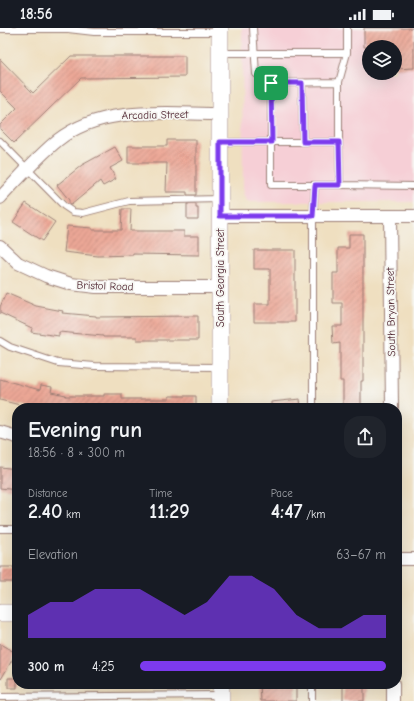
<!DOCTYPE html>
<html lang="en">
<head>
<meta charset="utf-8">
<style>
  body { margin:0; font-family:"Comic Neue",sans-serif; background:#20242c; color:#f1f3f6; height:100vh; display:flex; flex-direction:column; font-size:15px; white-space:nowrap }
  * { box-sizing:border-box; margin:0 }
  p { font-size:13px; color:#9ea1a6 }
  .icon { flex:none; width:22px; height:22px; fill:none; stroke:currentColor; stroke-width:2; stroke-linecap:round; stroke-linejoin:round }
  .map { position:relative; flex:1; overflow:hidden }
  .side { position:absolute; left:12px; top:375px; width:390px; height:286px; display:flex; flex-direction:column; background:#171b24; border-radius:16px; box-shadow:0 4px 16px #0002 }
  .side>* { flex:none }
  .fabs { position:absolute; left:362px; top:12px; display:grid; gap:8px }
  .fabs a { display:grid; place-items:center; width:40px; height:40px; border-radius:50%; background:#171b24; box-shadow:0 4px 16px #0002; font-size:20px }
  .pin { position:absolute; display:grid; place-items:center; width:34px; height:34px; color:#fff; margin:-17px; border-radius:8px; box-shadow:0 2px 6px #0006 }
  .round { display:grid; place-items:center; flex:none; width:42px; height:42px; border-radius:16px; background:#20242c }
  .head { display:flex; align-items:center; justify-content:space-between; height:68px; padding:0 16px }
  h1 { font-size:22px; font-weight:700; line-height:30px }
  .figures { display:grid; grid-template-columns:repeat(3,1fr); gap:6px; height:68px; padding:4px 16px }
  .figures div { display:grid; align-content:center }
  .figures b { font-size:20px; font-weight:700 }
  .figures small { font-size:11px; font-weight:400 }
  .figures p { font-size:11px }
  .chart { height:112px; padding:8px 16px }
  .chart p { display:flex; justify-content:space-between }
  .chart svg { width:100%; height:72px; margin-top:4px; fill:#7c3aed; opacity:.7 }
  ul { padding:0 16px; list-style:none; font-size:13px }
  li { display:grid; grid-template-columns:64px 48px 1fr; align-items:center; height:30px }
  li i { height:10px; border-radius:5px; background:#7c3aed }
  .status { display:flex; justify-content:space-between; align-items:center; height:28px; padding:0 20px; background:#171b24; direction:ltr }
  .status svg { height:11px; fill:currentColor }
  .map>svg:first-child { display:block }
  .built { fill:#f6cfd6; fill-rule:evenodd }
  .building { fill:url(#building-hatch) }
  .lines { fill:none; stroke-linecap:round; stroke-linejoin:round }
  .lane-casing { stroke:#9c7f76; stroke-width:8 }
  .street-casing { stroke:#9c7f76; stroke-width:14 }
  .secondary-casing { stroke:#9c7f76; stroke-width:18 }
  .lane { stroke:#fff; stroke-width:6 }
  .street { stroke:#fff; stroke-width:12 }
  .secondary { stroke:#fff; stroke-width:17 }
  .route-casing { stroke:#fff; stroke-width:8 }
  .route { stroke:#7c3aed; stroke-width:5 }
  .labels { text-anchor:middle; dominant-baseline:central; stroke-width:3.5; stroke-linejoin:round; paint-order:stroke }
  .street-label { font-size:11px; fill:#4a1f2b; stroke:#f6f6f2 }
</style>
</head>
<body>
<div class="status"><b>18:56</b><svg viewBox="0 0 49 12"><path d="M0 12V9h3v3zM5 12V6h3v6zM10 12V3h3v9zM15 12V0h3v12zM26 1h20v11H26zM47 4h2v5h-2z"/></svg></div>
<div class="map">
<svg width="414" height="673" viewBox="0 0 414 673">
  <defs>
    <pattern id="building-hatch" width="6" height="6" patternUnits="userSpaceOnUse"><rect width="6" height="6" fill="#eca796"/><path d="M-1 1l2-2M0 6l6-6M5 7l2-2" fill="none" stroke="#c1877b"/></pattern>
  </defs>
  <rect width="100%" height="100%" fill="#f6f6f2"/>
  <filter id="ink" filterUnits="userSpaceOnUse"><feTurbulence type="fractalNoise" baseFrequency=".025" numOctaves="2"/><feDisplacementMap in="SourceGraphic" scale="8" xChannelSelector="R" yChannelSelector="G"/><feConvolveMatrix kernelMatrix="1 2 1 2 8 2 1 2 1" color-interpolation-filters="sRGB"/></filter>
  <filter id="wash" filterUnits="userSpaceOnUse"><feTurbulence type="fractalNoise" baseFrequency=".012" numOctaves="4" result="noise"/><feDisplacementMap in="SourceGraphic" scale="16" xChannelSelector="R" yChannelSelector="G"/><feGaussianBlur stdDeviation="0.9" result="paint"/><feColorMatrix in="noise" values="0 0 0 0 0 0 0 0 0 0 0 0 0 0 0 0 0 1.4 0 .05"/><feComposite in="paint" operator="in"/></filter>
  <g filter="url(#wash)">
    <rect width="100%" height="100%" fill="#efdfc0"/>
    <path class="built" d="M242,0h172v174h-167l-4,-8zM369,19h26v26h-26z"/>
    <g id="blocks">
      <path class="building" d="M364,0h50v40l-19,1v-22h-31z
        M71,28h114v21l-104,1 -67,65 -14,-14v-4l17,-17 -17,-17v-32l33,34z
        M167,112h29v55h-9v-3h-21l1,-29h-39v-17h39z
        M115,119l8,14 -13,7 6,11 -13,7 -3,-5 -29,24 -2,-1v-4l-12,-15 25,-20z
        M26,175l29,19 -13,19 -29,-19z
        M187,176h9v4h2v11h-11z
        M122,181h9l-1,22h54v5h15v19l-66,-1v1l-35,1 -34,-4 3,-26 25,2v2h29z
        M349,206h14v147h-2v27h-18v-27h-3v-38l-7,1 -1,-18h10v-23h-9v-30h5v-25h11z
        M254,222h41v72h-41v-18h16v-35h-16z
        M6,265l30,13 27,5 -1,2 34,3v1l102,-1v24h-61v-3h-34v-1l-44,-4v4l-28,-4 1,-4 -32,-15v-6z
        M0,351l40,11 1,-5 11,2 -1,5 15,3 -1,1h39v-2h18v5h47v-3h27v12h-164l-32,-8z
        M300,371l1,9h-30v-6z
        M0,439l17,2v21l-17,-2z
        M0,539h17v15h-17z
        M0,616l16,9 -16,28z
        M8,650h9v10h-9z
        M260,656h36v17h-35z
        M343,656h21v17h-21z"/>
    </g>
  </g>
  <g filter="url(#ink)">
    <use href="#blocks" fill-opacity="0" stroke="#9c7f76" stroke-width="1"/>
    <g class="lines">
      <g class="lane-casing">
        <path id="lane" d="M253,0l3,46 15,9
          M0,1h68l26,3h124
          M221,25h126
          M302,55l1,59
          M0,113l64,65 9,6 10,1 46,-12 91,-2
          M221,114h118v-60l8,-29v-25
          M339,114l1,43h-69v-102l68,-1
          M340,157l74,1
          M0,313l10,6 48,16 37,3 124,1
          M313,380v-192l2,-31
          M0,501h17
          M0,669l220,-2
          M312,673v-17"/>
      </g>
      <g class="street-casing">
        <path id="street" d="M0,170c19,-20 37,-41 58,-58 44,-35 109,-26 162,-26
          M220,188h194
          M390,188l2,192
          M0,218l18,17 28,13 25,8 25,3h124
          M0,404l17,5
          M397,531h17
          M393,673v-17"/>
      </g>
      <g class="secondary-casing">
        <path id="secondary" d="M220,0v380
          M0,585h17
          M221,656v17"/>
      </g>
      <use href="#lane" class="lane"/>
      <use href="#street" class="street"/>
      <use href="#secondary" class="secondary"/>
    </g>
  </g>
  <g class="lines" filter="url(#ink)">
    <g class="route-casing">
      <path id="route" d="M271,55h31l1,59h36l1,43h-25l-2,31h-93v-74h52z"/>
    </g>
    <use href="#route" class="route"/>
  </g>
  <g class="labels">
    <g class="street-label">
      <text transform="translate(155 87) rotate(-1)">Arcadia Street</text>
      <text transform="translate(220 250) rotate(-90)">South Georgia Street</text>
      <text transform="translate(105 258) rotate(2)">Bristol Road</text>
      <text transform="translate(391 284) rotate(-91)">South Bryan Street</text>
    </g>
  </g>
</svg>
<div class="fabs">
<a><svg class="icon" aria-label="layers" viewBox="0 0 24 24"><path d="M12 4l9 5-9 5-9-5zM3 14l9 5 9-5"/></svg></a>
</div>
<div class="pin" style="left:271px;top:55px;background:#1e9e55"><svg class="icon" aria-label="arrive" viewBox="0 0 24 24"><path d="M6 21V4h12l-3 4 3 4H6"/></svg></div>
<section class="side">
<div class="head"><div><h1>Evening run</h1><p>18:56 · 8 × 300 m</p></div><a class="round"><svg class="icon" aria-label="share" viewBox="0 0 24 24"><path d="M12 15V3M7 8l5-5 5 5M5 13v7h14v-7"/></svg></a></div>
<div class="figures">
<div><p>Distance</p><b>2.40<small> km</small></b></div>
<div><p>Time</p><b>11:29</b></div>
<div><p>Pace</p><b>4:47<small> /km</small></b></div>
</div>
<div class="chart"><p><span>Elevation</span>63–67 m</p>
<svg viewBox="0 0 160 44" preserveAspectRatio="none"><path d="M0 44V30L10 22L20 22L30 14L40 14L50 14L60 22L70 30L80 22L90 6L100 6L110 14L120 30L130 38L140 38L150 30L160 30V44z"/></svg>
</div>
<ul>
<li><b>300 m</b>4:25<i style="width:100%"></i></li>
</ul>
</section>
</div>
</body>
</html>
